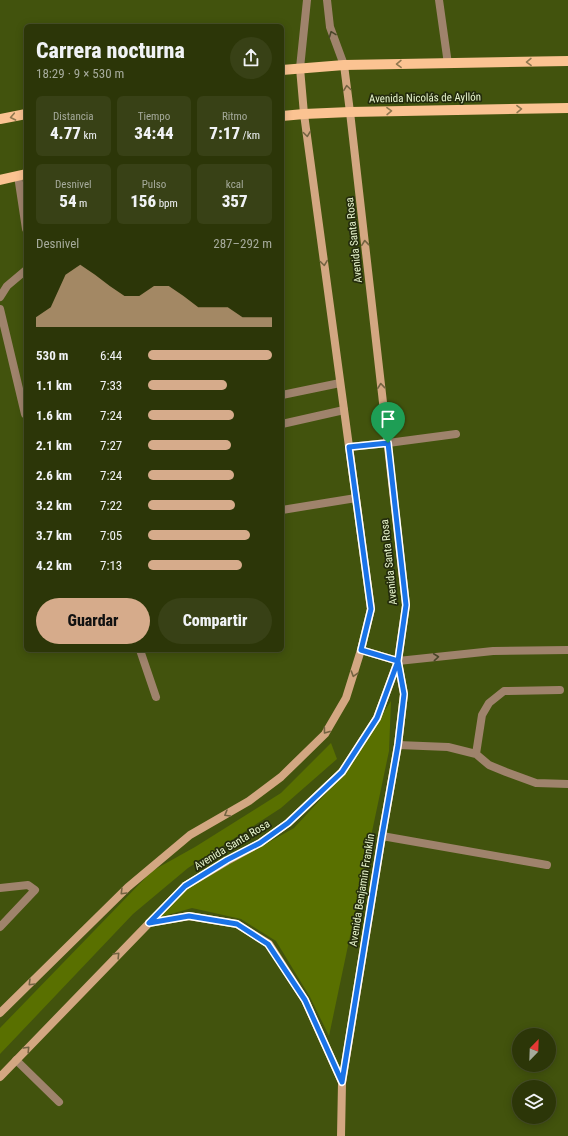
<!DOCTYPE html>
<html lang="es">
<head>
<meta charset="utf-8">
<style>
  body { margin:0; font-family:"Roboto Condensed",sans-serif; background:#384116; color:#f1f3f6; height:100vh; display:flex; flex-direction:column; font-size:15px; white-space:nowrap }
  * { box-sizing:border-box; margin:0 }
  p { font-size:13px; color:#a6ab9c }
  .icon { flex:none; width:22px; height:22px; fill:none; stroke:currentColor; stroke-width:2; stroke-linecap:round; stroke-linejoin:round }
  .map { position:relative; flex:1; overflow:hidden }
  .drawer { position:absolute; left:24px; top:24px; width:260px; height:628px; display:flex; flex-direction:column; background:#2c3608; border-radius:6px; box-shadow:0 2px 10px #0003,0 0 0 1px #485029 }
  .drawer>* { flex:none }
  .needle { width:26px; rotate:23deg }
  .tools { position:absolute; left:512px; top:1028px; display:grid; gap:8px }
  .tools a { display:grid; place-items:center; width:44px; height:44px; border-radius:50%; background:#2c3608; box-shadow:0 2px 10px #0003,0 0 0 1px #485029; font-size:20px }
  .pin { position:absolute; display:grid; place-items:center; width:34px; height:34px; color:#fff; margin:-41px -17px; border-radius:50% 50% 50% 0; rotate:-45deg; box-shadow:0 0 4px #0007 }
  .pin .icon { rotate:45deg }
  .round { display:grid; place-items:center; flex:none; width:42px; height:42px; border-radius:21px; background:#384116 }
  .summary { display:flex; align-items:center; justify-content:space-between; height:68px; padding:0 12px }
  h1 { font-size:22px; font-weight:800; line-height:30px }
  .figures { display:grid; grid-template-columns:repeat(3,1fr); gap:6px; height:68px; padding:4px 12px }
  .figures div { display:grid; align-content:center; border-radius:6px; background:#384116; text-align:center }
  .figures b { font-size:17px; font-weight:800 }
  .figures small { font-size:11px; font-weight:400 }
  .figures p { font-size:11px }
  .chart { height:112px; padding:8px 12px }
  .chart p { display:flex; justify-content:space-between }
  .chart svg { width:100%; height:72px; margin-top:4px; fill:#d6ab8b; opacity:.7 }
  .button { display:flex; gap:8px; margin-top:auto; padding:8px 12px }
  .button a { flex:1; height:46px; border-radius:24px; background:#d6ab8b; color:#111; font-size:16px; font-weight:800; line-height:46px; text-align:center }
  .button a+a { background:#384116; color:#f1f3f6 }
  ul { padding:0 12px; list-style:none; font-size:13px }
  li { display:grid; grid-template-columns:64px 48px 1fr; align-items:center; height:30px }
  li i { height:10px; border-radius:5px; background:#d6ab8b }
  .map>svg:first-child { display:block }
  .built { fill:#42530d; fill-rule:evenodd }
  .green { fill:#597000 }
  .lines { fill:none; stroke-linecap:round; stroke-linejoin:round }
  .lane { stroke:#9f836c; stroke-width:8 }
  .street { stroke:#9f836c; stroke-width:8 }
  .secondary { stroke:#d3a782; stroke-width:8 }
  .primary { stroke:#fbc392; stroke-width:10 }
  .oneway { stroke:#494629 }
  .oneway2 { stroke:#90784f }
  .oneway3 { stroke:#736341 }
  .route-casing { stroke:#fff; stroke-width:8 }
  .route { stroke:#1a73e8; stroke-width:5 }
  .labels { text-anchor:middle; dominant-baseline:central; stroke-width:3.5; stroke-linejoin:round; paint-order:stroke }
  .street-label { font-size:11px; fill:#e8f5ce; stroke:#242c0c }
</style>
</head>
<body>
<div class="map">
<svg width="568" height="1136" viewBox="0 0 568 1136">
  <rect width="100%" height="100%" fill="#3a480a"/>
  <path class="built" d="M0,0h568v1136h-568zM26,26h256v624h-256zM519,1035h30v30h-30zM519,1087h30v30h-30z"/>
  <path class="green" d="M391,701l-2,50 -60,285 -19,-39 -34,-56 -35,-22 -49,-11 -35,10 30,-30 107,-60 50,-54z
    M331,743l6,16 -56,49 -93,60 -55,46 -133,140v-26l152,-157 43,-24 86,-54z"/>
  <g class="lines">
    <path class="lane" d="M327,0l3,27 14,38
      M439,0l9,64
      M300,68l7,-68
      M18,176l8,53
      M0,297l7,-11 19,-16
      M0,309l25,105
      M282,395l58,-12
      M282,424l62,-14
      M349,447l39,-4 68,-9
      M282,510l43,-7 31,-5
      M140,650l16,47
      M398,745l50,2 28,7 13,11 17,7 30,11 32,1
      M476,754l6,-39 7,-12 15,-12 56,-1
      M382,836l165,29
      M0,888l28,-3 7,5 -35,37
      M16,1060l43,42"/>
    <path class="street" d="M398,661l95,-10 75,-1"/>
    <path class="secondary" d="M361,650l37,11
      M149,923l40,-7 48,8 32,20 36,56 37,82
      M0,1013l128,-126 62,-52 59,-34 32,-24 44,-43 21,-36 15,-48 10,-41 -67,-495 -4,-46
      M0,1077l185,-191 42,-25 33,-18 28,-20 54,-51 35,-54 21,-57 8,-56 -56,-493 -6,-47
      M341,1136l1,-53 40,-247 16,-91 6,-51 -6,-32"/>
    <path class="primary" d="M282,70l62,-5 224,-4
      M282,116l22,-2 46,-2 218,-4
      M0,119l26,-5
      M0,180l26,-6"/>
  </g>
  <defs><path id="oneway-chevron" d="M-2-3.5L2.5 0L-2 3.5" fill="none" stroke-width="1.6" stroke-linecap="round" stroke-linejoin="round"/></defs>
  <g class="oneway">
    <use href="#oneway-chevron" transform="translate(332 34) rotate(-111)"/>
    <use href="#oneway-chevron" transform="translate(436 657) rotate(-6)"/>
  </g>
  <g class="oneway2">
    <use href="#oneway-chevron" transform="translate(529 62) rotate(179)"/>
    <use href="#oneway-chevron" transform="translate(399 64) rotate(179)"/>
    <use href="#oneway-chevron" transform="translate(519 109) rotate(-1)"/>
    <use href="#oneway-chevron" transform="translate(389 111) rotate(-1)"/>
    <use href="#oneway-chevron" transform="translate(13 117) rotate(169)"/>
  </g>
  <g class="oneway3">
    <use href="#oneway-chevron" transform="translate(347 88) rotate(-98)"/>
    <use href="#oneway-chevron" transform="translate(307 134) rotate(82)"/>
    <use href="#oneway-chevron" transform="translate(365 243) rotate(-96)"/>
    <use href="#oneway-chevron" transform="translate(324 263) rotate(82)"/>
    <use href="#oneway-chevron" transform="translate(381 386) rotate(-96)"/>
    <use href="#oneway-chevron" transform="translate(354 674) rotate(107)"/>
    <use href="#oneway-chevron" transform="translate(326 731) rotate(126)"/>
    <use href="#oneway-chevron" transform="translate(227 814) rotate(150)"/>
    <use href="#oneway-chevron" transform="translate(123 892) rotate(135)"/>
    <use href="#oneway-chevron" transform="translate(117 955) rotate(-46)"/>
    <use href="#oneway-chevron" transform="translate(31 983) rotate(135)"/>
    <use href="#oneway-chevron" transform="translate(27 1049) rotate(-46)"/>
  </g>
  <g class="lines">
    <g class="route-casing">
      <path id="route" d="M388,443l18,162 -8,56 -21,57 -35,54 -54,51 -28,20 -33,17 -42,26 -36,37 40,-7 48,8 31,20 37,56 37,82 40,-246 16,-91 6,-51 -6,-33 -37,-11 10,-41 -22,-162 39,-4"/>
    </g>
    <use href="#route" class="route"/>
  </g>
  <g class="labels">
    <g class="street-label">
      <text transform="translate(425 98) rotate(-1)">Avenida Nicolás de Ayllón</text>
      <text transform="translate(354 240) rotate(-96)">Avenida Santa Rosa</text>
      <text transform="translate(389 562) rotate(-96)">Avenida Santa Rosa</text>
      <text transform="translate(232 845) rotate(-31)">Avenida Santa Rosa</text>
      <text transform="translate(362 890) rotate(-81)">Avenida Benjamin Franklin</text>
    </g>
  </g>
</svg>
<div class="tools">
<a><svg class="needle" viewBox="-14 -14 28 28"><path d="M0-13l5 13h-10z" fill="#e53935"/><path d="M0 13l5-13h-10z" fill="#a6ab9c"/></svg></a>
<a><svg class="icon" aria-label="layers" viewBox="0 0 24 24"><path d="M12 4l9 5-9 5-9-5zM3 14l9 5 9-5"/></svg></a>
</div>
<div class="pin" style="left:388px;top:443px;background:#1e9e55"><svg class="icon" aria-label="arrive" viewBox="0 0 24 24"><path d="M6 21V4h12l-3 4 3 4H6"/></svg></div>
<section class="drawer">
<div class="summary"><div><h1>Carrera nocturna</h1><p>18:29 · 9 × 530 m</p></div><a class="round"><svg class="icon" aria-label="share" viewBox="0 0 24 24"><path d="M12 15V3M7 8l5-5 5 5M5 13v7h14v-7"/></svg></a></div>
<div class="figures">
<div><p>Distancia</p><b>4.77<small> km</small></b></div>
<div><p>Tiempo</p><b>34:44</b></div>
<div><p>Ritmo</p><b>7:17<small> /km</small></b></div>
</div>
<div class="figures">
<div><p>Desnivel</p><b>54<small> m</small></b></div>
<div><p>Pulso</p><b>156<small> bpm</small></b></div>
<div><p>kcal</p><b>357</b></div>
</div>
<div class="chart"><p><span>Desnivel</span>287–292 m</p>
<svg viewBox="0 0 160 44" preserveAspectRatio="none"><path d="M0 44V38L10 32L20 12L30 6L40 12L50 19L60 25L70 25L80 19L90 19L100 25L110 32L120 32L130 32L140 38L150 38L160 38V44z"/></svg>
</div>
<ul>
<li><b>530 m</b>6:44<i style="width:100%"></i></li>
<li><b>1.1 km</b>7:33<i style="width:64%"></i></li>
<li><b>1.6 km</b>7:24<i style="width:69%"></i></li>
<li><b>2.1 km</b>7:27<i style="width:67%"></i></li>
<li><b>2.6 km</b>7:24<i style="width:69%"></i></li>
<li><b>3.2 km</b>7:22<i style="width:70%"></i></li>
<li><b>3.7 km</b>7:05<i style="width:82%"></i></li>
<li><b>4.2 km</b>7:13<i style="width:76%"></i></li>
</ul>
<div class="button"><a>Guardar</a><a>Compartir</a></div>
</section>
</div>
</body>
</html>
